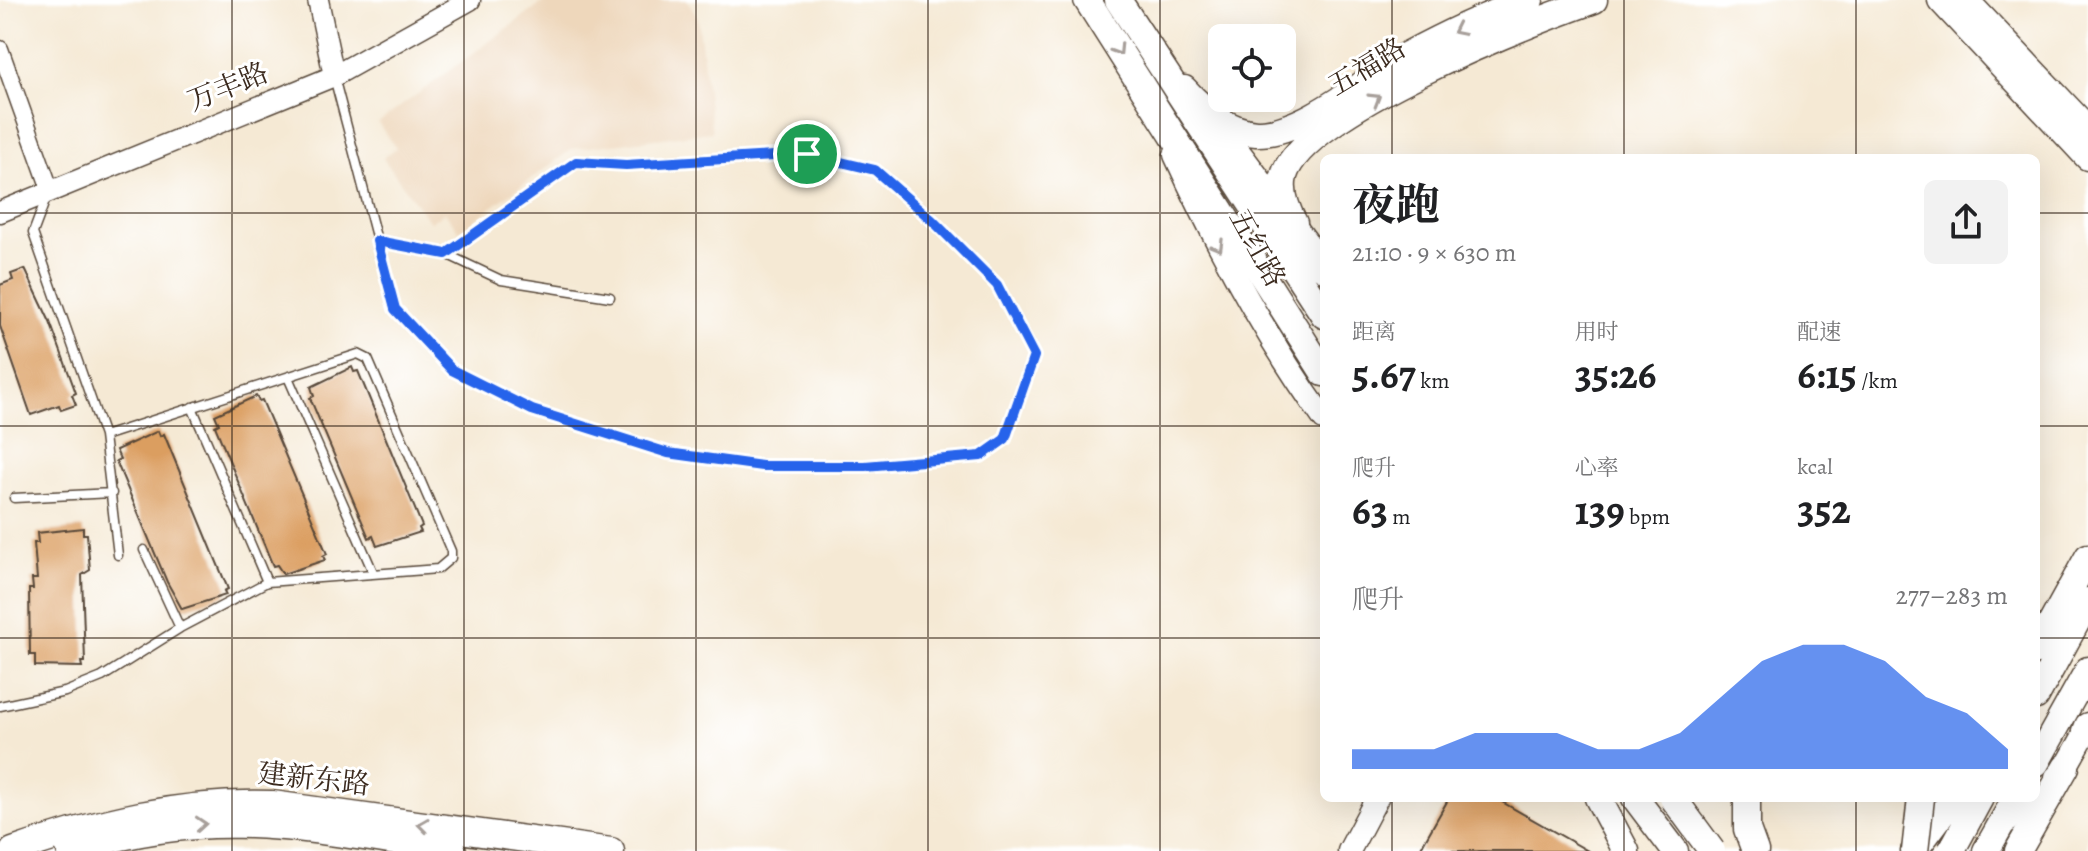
<!DOCTYPE html>
<html lang="zh">
<head>
<meta charset="utf-8">
<style>
  body { margin:0; font-family:Alegreya,"Noto Serif SC",serif; background:#f2f2f2; color:#202124; height:100vh; display:flex; flex-direction:column; font-size:30px; white-space:nowrap }
  * { box-sizing:border-box; margin:0 }
  p { font-size:26px; color:#757577 }
  .icon { flex:none; width:44px; height:44px; fill:none; stroke:currentColor; stroke-width:2; stroke-linecap:round; stroke-linejoin:round }
  .map { position:relative; flex:1; overflow:hidden }
  .panel { position:absolute; left:1320px; top:154px; width:720px; height:648px; display:flex; flex-direction:column; background:#fff; border-radius:12px; box-shadow:0 8px 32px #0002 }
  .panel>* { flex:none }
  .controls { position:absolute; left:1208px; top:24px; display:grid; gap:16px }
  .controls a { display:grid; place-items:center; width:88px; height:88px; border-radius:12px; background:#fff; box-shadow:0 8px 32px #0002; font-size:40px }
  .pin { position:absolute; display:grid; place-items:center; width:68px; height:68px; color:#fff; margin:-34px; border:4px solid #fff; border-radius:50%; box-shadow:0 2px 8px #0007 }
  .round { display:grid; place-items:center; flex:none; width:84px; height:84px; border-radius:12px; background:#f2f2f2 }
  .summary { display:flex; align-items:center; justify-content:space-between; height:136px; padding:0 32px }
  h1 { font-size:44px; font-weight:700; line-height:60px }
  .metrics { display:grid; grid-template-columns:repeat(3,1fr); gap:12px; height:136px; padding:8px 32px }
  .metrics div { display:grid; align-content:center }
  .metrics b { font-size:40px; font-weight:700 }
  .metrics small { font-size:22px; font-weight:400 }
  .metrics p { font-size:22px }
  .chart { height:224px; padding:16px 32px }
  .chart p { display:flex; justify-content:space-between }
  .chart svg { width:100%; height:144px; margin-top:8px; fill:#2563eb; opacity:.7 }
  .map>svg:first-child { display:block }
  .built { fill:#eed7bb }
  .building { fill:#db9e61 }
  .lines { fill:none; stroke-linecap:round; stroke-linejoin:round }
  .service-casing { stroke:#574739; stroke-width:11 }
  .minor-casing { stroke:#574739; stroke-width:19 }
  .tertiary-casing { stroke:#574739; stroke-width:23 }
  .secondary-casing { stroke:#574739; stroke-width:25 }
  .primary-casing { stroke:#574739; stroke-width:29 }
  .trunk-casing { stroke:#574739; stroke-width:29 }
  .service { stroke:#fff; stroke-width:8 }
  .minor { stroke:#fff; stroke-width:16 }
  .tertiary { stroke:#fff; stroke-width:20 }
  .secondary { stroke:#fff; stroke-width:22 }
  .primary { stroke:#fff; stroke-width:26 }
  .trunk { stroke:#fff; stroke-width:26 }
  .trunk-bridge-casing { stroke:#574739; stroke-width:29; stroke-linecap:butt }
  .trunk-bridge { stroke:#fff; stroke-width:26 }
  .oneway { stroke:#a79f9a }
  .route-casing { stroke:#fff; stroke-width:16 }
  .route { stroke:#2563eb; stroke-width:10 }
  .grid { fill:none; stroke:#3b2a1e; stroke-width:2; stroke-opacity:0.55 }
  .labels { text-anchor:middle; dominant-baseline:central; stroke-width:6; stroke-linejoin:round; paint-order:stroke }
  .street-label { font-size:28px; fill:#3b2a1e; stroke:#fff }
</style>
</head>
<body>
<div class="map">
<svg width="2088" height="851" viewBox="0 0 2088 851">
  <rect width="100%" height="100%" fill="#fff"/>
  <filter id="ink" filterUnits="userSpaceOnUse"><feTurbulence type="fractalNoise" baseFrequency=".0125" numOctaves="2"/><feDisplacementMap in="SourceGraphic" scale="16" xChannelSelector="R" yChannelSelector="G"/><feConvolveMatrix kernelMatrix="1 2 1 2 8 2 1 2 1" color-interpolation-filters="sRGB"/></filter>
  <filter id="wash" filterUnits="userSpaceOnUse"><feTurbulence type="fractalNoise" baseFrequency=".006" numOctaves="4" result="noise"/><feDisplacementMap in="SourceGraphic" scale="32" xChannelSelector="R" yChannelSelector="G"/><feGaussianBlur stdDeviation="1.8" result="paint"/><feColorMatrix in="noise" values="0 0 0 0 0 0 0 0 0 0 0 0 0 0 0 0 0 1.4 0 .05"/><feComposite in="paint" operator="in"/></filter>
  <g filter="url(#wash)">
    <rect width="100%" height="100%" fill="#f5e9d4"/>
    <path class="built" d="M546,0h141l11,18 14,114 -140,17 -113,82 -14,-19 -15,10 -47,-64 13,-10 -18,-25z"/>
    <g id="blocks">
      <path class="building" d="M25,269l25,53 26,71 -4,2 4,10 -15,5 -2,-5 -28,10 -31,-89v-41l13,-5 -2,-6z
        M352,367l2,5 4,-1 64,155 -3,2 2,4 -44,14 -4,-10 -4,2 -59,-140 4,-2 -3,-9z
        M256,396l3,5 3,-1 65,154 -4,2 2,4 -42,14 -6,-9 -4,1 -58,-140 4,-2 -4,-9z
        M158,431l2,5 4,-2 64,155 -4,2 2,4 -44,14 -15,-27 -51,-121 4,-2 -4,-9z
        M83,528v6h4l3,36 -8,5 3,87h-4l1,5 -47,-1v-11h-5l-1,-66h4l-1,-10h5l-3,-36h4l-1,-10z
        M1449,798h46l93,53h-169z"/>
    </g>
  </g>
  <g filter="url(#ink)">
    <use href="#blocks" fill-opacity="0" stroke="#574739" stroke-width="2"/>
    <g class="lines">
      <g class="service-casing">
        <path id="service" d="M334,77l61,232 57,61 80,40 136,43 94,13h103l116,-10 24,-17 29,-83 -37,-71 -65,-65 -57,-50 -68,-16 -181,11 -50,-3 -130,92
          M47,196l-14,37 71,203 14,119
          M377,241l69,13 55,26 109,17
          M288,377l85,195
          M192,407l75,175
          M14,498l98,-5
          M144,550l36,78
          M0,706l65,-14 37,-15 78,-49 87,-46 171,-13 13,-11v-7l-83,-192 -10,-5 -254,82"/>
      </g>
      <g class="minor-casing">
        <path id="minor" d="M0,49l50,140"/>
      </g>
      <g class="tertiary-casing">
        <path id="tertiary" d="M318,0l16,76
          M0,212l334,-136 136,-76"/>
      </g>
      <g class="secondary-casing">
        <path id="secondary" d="M1175,155c42,92 90,182 149,264
          M2056,777l10,-10 22,-39
          M2007,822l26,-24
          M1349,851l28,-53"/>
      </g>
      <g class="primary-casing">
        <path id="primary" d="M1941,0l147,157
          M1965,0l123,130
          M1184,89c18,20 44,42 72,44 46,2 112,-55 151,-78 39,-21 81,-41 123,-55
          M1294,223c-7,-13 -14,-31 -10,-47 18,-65 246,-153 310,-176
          M13,851c86,-30 167,-50 259,-47l339,47
          M70,851c142,-47 242,-21 383,0"/>
      </g>
      <g class="trunk-casing">
        <path id="trunk" d="M1087,0l237,373
          M1118,0l206,315
          M1228,140l96,128
          M2036,651l52,-94
          M2036,696l52,-95
          M2086,731l2,-5
          M2036,763l52,-93
          M1598,798l28,53
          M1635,798l40,53
          M1747,798v31l8,22
          M1954,846l26,-48
          M1914,851l40,-53
          M1986,851l30,-53
          M2018,851l48,-84"/>
      </g>
      <use href="#service" class="service"/>
      <use href="#minor" class="minor"/>
      <use href="#tertiary" class="tertiary"/>
      <use href="#secondary" class="secondary"/>
      <use href="#primary" class="primary"/>
      <use href="#trunk" class="trunk"/>
      <g class="trunk-bridge-casing">
        <path id="trunk-bridge" d="M1673,798l39,53
          M1915,851l6,-53
          M1951,851l3,-5"/>
      </g>
      <use href="#trunk-bridge" class="trunk-bridge"/>
    </g>
    <defs><path id="oneway-chevron" d="M-2-3.5L2.5 0L-2 3.5" fill="none" stroke-width="1.6" stroke-linecap="round" stroke-linejoin="round" transform="scale(2)"/></defs>
    <g class="oneway">
      <use href="#oneway-chevron" transform="translate(1458 30) rotate(154)"/>
      <use href="#oneway-chevron" transform="translate(1118 50) rotate(58)"/>
      <use href="#oneway-chevron" transform="translate(1375 99) rotate(-31)"/>
      <use href="#oneway-chevron" transform="translate(1218 246) rotate(60)"/>
      <use href="#oneway-chevron" transform="translate(201 824) rotate(-4)"/>
      <use href="#oneway-chevron" transform="translate(423 825) rotate(-172)"/>
    </g>
  </g>
  <g class="lines" filter="url(#ink)">
    <g class="route-casing">
      <path id="route" d="M807,154l68,16 57,50 65,65 37,71 -29,83 -24,17 -116,10h-103l-94,-13 -136,-43 -80,-40 -57,-61 -18,-68 69,13 130,-92 50,3z"/>
    </g>
    <use href="#route" class="route"/>
  </g>
  <path class="grid" d="M232,0v851M464,0v851M696,0v851M928,0v851M1160,0v851M1392,0v158M1624,0v158M1856,0v158M0,213h1324M2036,213h52M0,426h1324M2036,426h52M0,638h1324M2036,638h52M1392,798v53M1624,798v53M1856,798v53"/>
  <g class="labels">
    <g class="street-label">
      <text transform="translate(1367 67) rotate(-31)">五福路</text>
      <text transform="translate(228 87) rotate(-22)">万丰路</text>
      <text transform="translate(1257 248) rotate(61)">五红路</text>
      <text transform="translate(314 779) rotate(6)">建新东路</text>
    </g>
  </g>
</svg>
<div class="controls">
<a><svg class="icon" aria-label="locate" viewBox="0 0 24 24"><circle cx="12" cy="12" r="6"/><path d="M12 2v4M12 18v4M2 12h4M18 12h4"/></svg></a>
</div>
<div class="pin" style="left:807px;top:154px;background:#1e9e55"><svg class="icon" aria-label="arrive" viewBox="0 0 24 24"><path d="M6 21V4h12l-3 4 3 4H6"/></svg></div>
<section class="panel">
<div class="summary"><div><h1>夜跑</h1><p>21:10 · 9 × 630 m</p></div><a class="round"><svg class="icon" aria-label="share" viewBox="0 0 24 24"><path d="M12 15V3M7 8l5-5 5 5M5 13v7h14v-7"/></svg></a></div>
<div class="metrics">
<div><p>距离</p><b>5.67<small> km</small></b></div>
<div><p>用时</p><b>35:26</b></div>
<div><p>配速</p><b>6:15<small> /km</small></b></div>
</div>
<div class="metrics">
<div><p>爬升</p><b>63<small> m</small></b></div>
<div><p>心率</p><b>139<small> bpm</small></b></div>
<div><p>kcal</p><b>352</b></div>
</div>
<div class="chart"><p><span>爬升</span>277–283 m</p>
<svg viewBox="0 0 160 44" preserveAspectRatio="none"><path d="M0 44V38L10 38L20 38L30 33L40 33L50 33L60 38L70 38L80 33L90 22L100 11L110 6L120 6L130 11L140 22L150 27L160 38V44z"/></svg>
</div>
</section>
</div>
</body>
</html>
